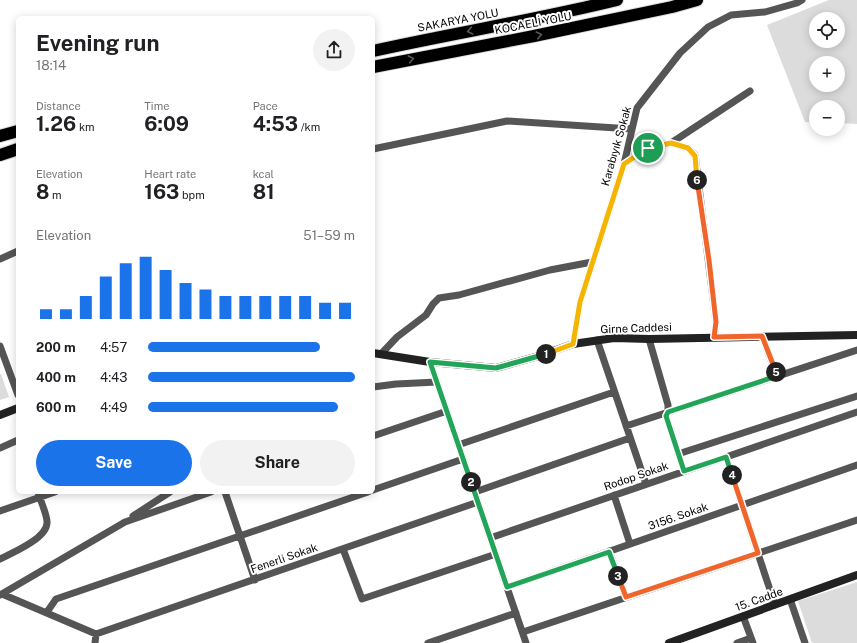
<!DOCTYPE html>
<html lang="en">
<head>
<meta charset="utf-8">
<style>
  body { margin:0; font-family:"Public Sans",sans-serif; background:#f2f2f2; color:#202124; height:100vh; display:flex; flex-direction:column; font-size:15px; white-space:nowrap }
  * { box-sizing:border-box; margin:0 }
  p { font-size:13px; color:#757577 }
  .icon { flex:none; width:22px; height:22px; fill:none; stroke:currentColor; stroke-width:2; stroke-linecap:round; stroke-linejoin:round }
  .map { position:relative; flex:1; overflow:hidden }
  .side { position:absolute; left:16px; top:16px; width:359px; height:478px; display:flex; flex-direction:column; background:#fff; border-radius:6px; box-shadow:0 2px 10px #0003 }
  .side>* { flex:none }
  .controls { position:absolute; left:809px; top:12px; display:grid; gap:8px }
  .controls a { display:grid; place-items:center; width:36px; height:36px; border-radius:50%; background:#fff; box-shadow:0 2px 10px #0003; font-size:20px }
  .pin { position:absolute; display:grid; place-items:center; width:34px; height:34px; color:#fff; margin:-17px; border:2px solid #fff; border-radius:50%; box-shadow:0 1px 4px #0007 }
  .km { position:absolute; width:20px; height:20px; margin:-10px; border-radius:50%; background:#222; color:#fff; font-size:11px; line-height:20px; text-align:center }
  .round { display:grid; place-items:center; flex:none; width:42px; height:42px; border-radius:21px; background:#f2f2f2 }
  .headline { display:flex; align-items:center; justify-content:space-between; height:68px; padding:0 20px }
  h1 { font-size:22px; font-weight:700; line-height:30px }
  .metrics { display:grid; grid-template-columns:repeat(3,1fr); gap:6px; height:68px; padding:4px 20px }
  .metrics div { display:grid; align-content:center }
  .metrics b { font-size:20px; font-weight:700 }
  .metrics small { font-size:11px; font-weight:400 }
  .metrics p { font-size:11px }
  .chart { height:112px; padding:8px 20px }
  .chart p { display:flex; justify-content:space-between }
  .chart svg { width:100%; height:72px; margin-top:4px; stroke:#1a73e8; stroke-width:6 }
  .primary-button { display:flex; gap:8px; margin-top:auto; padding:8px 20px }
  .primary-button a { flex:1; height:46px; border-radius:24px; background:#1a73e8; color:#fff; font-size:16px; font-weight:700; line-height:46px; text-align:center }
  .primary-button a+a { background:#f2f2f2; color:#202124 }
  ul { padding:0 20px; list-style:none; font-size:13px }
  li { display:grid; grid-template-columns:64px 48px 1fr; align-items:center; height:30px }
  li i { height:10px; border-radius:5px; background:#1a73e8 }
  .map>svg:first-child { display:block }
  .green { fill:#dcdcdc; fill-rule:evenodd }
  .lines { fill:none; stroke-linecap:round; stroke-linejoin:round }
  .highway-casing { stroke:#dbdbdb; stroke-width:14 }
  .street { stroke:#555; stroke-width:7 }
  .secondary { stroke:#222; stroke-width:8 }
  .highway { stroke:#000; stroke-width:12 }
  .oneway { stroke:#595959 }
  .split-1-casing { stroke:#fff; stroke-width:8 }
  .split-2-casing { stroke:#fff; stroke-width:8 }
  .split-3-casing { stroke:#fff; stroke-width:8 }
  .split-4-casing { stroke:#fff; stroke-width:8 }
  .split-5-casing { stroke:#fff; stroke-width:8 }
  .split-6-casing { stroke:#fff; stroke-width:8 }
  .split-7-casing { stroke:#fff; stroke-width:8 }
  .split-1 { stroke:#f5b400; stroke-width:5 }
  .split-2 { stroke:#22a559; stroke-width:5 }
  .split-3 { stroke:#22a559; stroke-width:5 }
  .split-4 { stroke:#f0652b; stroke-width:5 }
  .split-5 { stroke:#22a559; stroke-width:5 }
  .split-6 { stroke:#f0652b; stroke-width:5 }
  .split-7 { stroke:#f5b400; stroke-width:5 }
  .labels { text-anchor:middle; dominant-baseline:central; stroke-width:4; stroke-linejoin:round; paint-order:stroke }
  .street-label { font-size:11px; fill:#000; stroke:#fff }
</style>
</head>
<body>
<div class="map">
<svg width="857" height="643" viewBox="0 0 857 643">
  <rect width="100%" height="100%" fill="#fff"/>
  <path class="green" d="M829,0h28v124l-19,-1v-16h-22v16l-11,-1 -38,-97zM816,19h22v22h-22zM816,63h22v22h-22z
    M0,374h1l8,23 -9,3z
    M857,582v61h-45l-14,-42z"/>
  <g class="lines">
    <g class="highway-casing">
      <path id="highway" d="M373,51c81,-18 163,-31 244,-51
        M373,67l161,-31 138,-29 25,-7
        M0,136l18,-5
        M0,155l18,-6"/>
    </g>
    <path class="street" d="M671,143l79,-52
      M373,149l134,-28 125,8
      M624,164l24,-16 23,-5 17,5 7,7 21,167 -2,15
      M0,259l18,-8
      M762,336l15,40
      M649,339l19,66v7l-2,4 18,55
      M597,340l49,144
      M573,344l7,-42 44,-138 13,-56 43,-55 28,-26 23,-12 34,-3 32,-9 5,-3
      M0,346l18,49
      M381,354l16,-17 29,-22 7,-11 6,-6 20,-3 91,-25 42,-8
      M430,362l96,281
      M373,387l23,-3 41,-2
      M626,426l231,-76
      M373,436l74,-25
      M458,445l156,-53
      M0,448l18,-8
      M678,454l179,-58
      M726,457l49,148
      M373,490l90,-31
      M225,492l30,88
      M475,492l155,-54
      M614,495l16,49
      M0,511l55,-19
      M133,516l37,-24
      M490,538l367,-126
      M343,549l19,50 134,-45
      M609,551l17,46
      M0,559c12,-6 48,-21 47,-37 0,-8 -7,-22 -9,-30
      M507,587l350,-122
      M2,594l94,40 -1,9
      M0,595l125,-73 86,-30
      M790,599l15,44
      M47,612l9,-13 312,-107
      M743,616l10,27
      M523,632l334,-112
      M96,634l382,-132
      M428,643l88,-30
      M737,643l14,-5"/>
    <path class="secondary" d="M373,353l57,9 66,6 46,-13 31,-11 41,-6 35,1 208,-4
      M0,415l18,-7
      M669,643l188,-68"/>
    <use href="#highway" class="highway"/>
  </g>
  <defs><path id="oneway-chevron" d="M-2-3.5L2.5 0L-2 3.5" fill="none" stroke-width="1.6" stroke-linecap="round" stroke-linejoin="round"/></defs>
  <g class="oneway">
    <use href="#oneway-chevron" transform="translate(470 31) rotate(169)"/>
    <use href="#oneway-chevron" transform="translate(539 35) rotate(-12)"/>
    <use href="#oneway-chevron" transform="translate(411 59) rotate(-11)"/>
  </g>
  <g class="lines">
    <g class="split-1-casing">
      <path id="split-1" d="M546,354l27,-10 7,-42 44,-138 24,-16"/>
    </g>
    <g class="split-2-casing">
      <path id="split-2" d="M471,482l-41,-120 66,6 50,-14"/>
    </g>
    <g class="split-3-casing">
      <path id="split-3" d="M471,482l36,105 102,-35 9,24"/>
    </g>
    <g class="split-4-casing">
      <path id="split-4" d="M618,576l8,21 132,-44 -26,-78"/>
    </g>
    <g class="split-5-casing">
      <path id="split-5" d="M732,475l-6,-18 -42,14 -18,-55 2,-4 109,-36 -1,-4"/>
    </g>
    <g class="split-6-casing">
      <path id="split-6" d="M697,180l12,80 7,62 -2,15 48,-1 14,36"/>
    </g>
    <g class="split-7-casing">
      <path id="split-7" d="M648,148l23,-5 17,5 7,8 2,24"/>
    </g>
    <use href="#split-1" class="split-1"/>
    <use href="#split-2" class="split-2"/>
    <use href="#split-3" class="split-3"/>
    <use href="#split-4" class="split-4"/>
    <use href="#split-5" class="split-5"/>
    <use href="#split-6" class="split-6"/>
    <use href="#split-7" class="split-7"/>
  </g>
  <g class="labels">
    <g class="street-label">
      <text transform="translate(458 20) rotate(-11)">SAKARYA YOLU</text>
      <text transform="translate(533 23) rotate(-11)">KOCAELİ YOLU</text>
      <text transform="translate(616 146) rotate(-74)">Karabıyık Sokak</text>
      <text transform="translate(636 328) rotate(-2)">Girne Caddesi</text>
      <text transform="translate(636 476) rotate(-19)">Rodop Sokak</text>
      <text transform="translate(678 516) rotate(-19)">3156. Sokak</text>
      <text transform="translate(284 558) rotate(-19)">Fenerli Sokak</text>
      <text transform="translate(759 599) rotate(-20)">15. Cadde</text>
    </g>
  </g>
</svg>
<div class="controls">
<a><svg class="icon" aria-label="locate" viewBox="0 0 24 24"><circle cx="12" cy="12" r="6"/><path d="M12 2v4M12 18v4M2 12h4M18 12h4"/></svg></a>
<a>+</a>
<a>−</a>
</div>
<div class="pin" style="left:648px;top:148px;background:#1e9e55"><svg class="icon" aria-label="arrive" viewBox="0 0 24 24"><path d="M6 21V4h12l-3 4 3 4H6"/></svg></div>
<b class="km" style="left:546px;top:354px">1</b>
<b class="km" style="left:471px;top:482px">2</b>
<b class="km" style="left:618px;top:576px">3</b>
<b class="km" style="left:732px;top:475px">4</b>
<b class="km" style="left:776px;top:372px">5</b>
<b class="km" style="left:697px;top:180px">6</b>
<section class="side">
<div class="headline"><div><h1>Evening run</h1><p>18:14</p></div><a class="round"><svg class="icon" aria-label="share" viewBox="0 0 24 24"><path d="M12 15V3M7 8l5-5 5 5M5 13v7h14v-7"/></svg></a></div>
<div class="metrics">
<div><p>Distance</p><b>1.26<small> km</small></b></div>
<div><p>Time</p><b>6:09</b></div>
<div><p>Pace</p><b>4:53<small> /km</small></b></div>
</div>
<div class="metrics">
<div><p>Elevation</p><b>8<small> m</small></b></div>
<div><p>Heart rate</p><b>163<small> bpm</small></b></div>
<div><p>kcal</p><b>81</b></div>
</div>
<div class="chart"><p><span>Elevation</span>51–59 m</p>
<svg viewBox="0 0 160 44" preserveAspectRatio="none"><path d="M5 44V38M15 44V38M25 44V30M35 44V18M45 44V10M55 44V6M65 44V14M75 44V22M85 44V26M95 44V30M105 44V30M115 44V30M125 44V30M135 44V30M145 44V34M155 44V34"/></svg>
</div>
<ul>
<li><b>200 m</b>4:57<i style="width:83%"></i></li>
<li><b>400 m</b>4:43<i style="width:100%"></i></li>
<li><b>600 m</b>4:49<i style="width:92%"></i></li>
</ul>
<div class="primary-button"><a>Save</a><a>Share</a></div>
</section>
</div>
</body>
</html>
